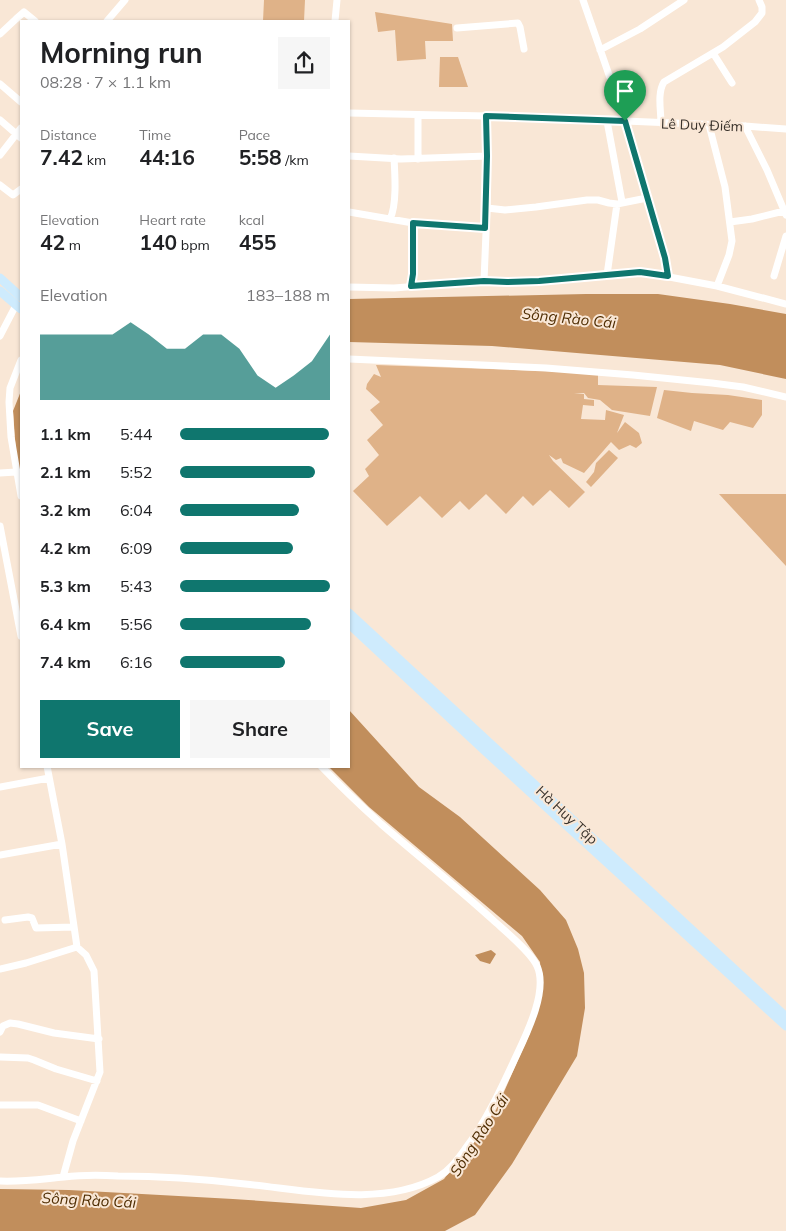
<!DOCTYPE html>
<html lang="en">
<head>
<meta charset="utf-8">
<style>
  body { margin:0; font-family:Mulish,sans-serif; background:#f6f6f6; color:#202124; height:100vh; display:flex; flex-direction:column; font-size:19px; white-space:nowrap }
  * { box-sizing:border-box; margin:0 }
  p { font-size:16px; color:#757577 }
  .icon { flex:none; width:28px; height:28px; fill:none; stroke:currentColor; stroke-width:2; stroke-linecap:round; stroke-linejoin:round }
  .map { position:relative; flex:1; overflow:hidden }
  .panel { position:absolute; left:20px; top:20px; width:330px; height:748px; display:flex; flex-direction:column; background:#fff; border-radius:0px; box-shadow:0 1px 4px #0004 }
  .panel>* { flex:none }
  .pin { position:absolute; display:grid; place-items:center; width:42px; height:42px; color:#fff; margin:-51px -21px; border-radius:50% 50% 50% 0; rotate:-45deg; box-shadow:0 0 5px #0007 }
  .pin .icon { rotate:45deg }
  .round { display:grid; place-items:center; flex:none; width:52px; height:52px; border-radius:0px; background:#f6f6f6 }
  .head { display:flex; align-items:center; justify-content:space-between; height:85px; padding:0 20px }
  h1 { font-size:28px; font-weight:700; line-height:38px }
  .stats { display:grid; grid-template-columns:repeat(3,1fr); gap:8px; height:85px; padding:5px 20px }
  .stats div { display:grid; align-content:center }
  .stats b { font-size:21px; font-weight:700 }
  .stats small { font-size:14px; font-weight:400 }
  .stats p { font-size:14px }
  .chart { height:140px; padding:10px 20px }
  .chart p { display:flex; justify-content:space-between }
  .chart svg { width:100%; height:90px; margin-top:5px; fill:#0f766e; opacity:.7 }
  .button { display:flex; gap:10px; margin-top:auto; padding:10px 20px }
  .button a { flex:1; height:58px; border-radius:0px; background:#0f766e; color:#fff; font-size:20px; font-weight:700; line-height:58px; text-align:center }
  .button a+a { background:#f6f6f6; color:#202124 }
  ul { padding:0 20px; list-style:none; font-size:16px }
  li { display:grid; grid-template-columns:80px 60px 1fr; align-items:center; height:38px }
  li i { height:12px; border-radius:6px; background:#0f766e }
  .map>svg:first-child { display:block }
  .green { fill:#dfb288 }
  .water { fill:#c18e5c }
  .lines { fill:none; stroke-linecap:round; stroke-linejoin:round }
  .minor { stroke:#fff; stroke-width:7 }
  .major { stroke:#ceebfd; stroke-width:9 }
  .route-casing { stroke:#fff; stroke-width:10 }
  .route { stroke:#0f766e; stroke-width:6 }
  .labels { text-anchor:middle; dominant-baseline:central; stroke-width:4; stroke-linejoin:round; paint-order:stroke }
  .street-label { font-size:14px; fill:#3a332c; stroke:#f9e7d6 }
  .water-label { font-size:15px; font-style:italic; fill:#4f2d02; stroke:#f9e7d6 }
</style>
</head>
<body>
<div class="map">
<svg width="786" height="1231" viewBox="0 0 786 1231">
  <rect width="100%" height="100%" fill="#f9e7d6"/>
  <path class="green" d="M264,0h41l-1,21h-41z
    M375,12l77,12 1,17h-28l1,18 -29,2 -2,-31 -17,2z
    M440,57h18l10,30h-29z
    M376,365l222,8v12l59,2 -7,29 -38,-6 -12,-10 -12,-2 -4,-5h-10l10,1v5l10,1v6l-11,-1 -2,14 24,1 1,-10 18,5 -7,18 8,-11 14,11 3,10 -6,5 -6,-3 -11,5 -8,-8 -27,31 -21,-10 -2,-5 -5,2 -7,-5 4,6 32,31 -16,16 -19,-18 -17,16 -10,-10 -17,18 -20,-20 -17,16 -9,-9 -18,17 -22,-22 -33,30 -34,-35 16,-15 -4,-7 14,-14 -12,-15 16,-15 -13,-15 10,-8 -14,-13 1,-5 7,-10 7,3z
    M664,390l28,3 36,2 34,5v15l-9,13 -23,-6 -7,8 -29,-9 -3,10 -34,-13z
    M609,450l9,8 -27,29 -5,-5 8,-10 2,-9z
    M719,494h67v72z"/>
  <path class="water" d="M586,294h72l72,10 56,10v65l-66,-14 -228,-19 -143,-4v-43z
    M21,391v91l-4,-16 -4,-55z
    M349,710l70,77 41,30 80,73 26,30 12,29 6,24 1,35 -8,48 -65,108 -37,51 -30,16h-445v-42l69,1 164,9 128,9 45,-8 38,-21 52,-69 34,-77 12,-38 -2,-33 -18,-26 -153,-129 -41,-41h21z
    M491,950l5,4 -6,10 -10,-3 -5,-6z"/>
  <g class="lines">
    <path class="minor" d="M583,0l42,121 40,137 3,18
      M107,21l18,-21
      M335,21l2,-21
      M457,28l61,-5 2,4 4,22
      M0,34l16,-15 8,-7 11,9
      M600,50l40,-21 44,-29
      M713,53l19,30
      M0,84l21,18
      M349,113l138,3 138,5 120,5 41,3
      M487,116v92l-3,73c52,3 104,-4 156,-9l8,1 69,13 69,18
      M0,120l21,18
      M607,121l15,81
      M661,123c0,-12 -4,-30 3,-41l59,-35 32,-25 7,-9v-6l-3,-7
      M709,125l16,62 7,54 -3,14 -12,31
      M745,126l22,44 19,45
      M0,155l21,-27
      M349,156l52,3 86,-3
      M418,159v-44
      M0,185l13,10 8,-6
      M487,208l18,2 31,-3 51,-7h11l11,3 8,1 30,-6
      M349,212l64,11 72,6
      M390,219c7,-14 5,-44 4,-61
      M730,222l22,-3 32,-8
      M607,275l10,-71
      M774,276l12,-40
      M411,286l2,-12v-51
      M349,287l45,1 90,-7
      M0,336l16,-31
      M349,359l197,9 87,7 79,8 31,4 43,10
      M21,360l-11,28 -1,14 2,35 10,59
      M0,473l16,-1
      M0,526l21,110
      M0,787l49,-9
      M62,844l15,103 9,8 8,16 6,101 -27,69 -10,36
      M0,855l62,-11 -15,-78
      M5,920l23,-3 4,1 4,10 38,-1
      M0,969l26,-6 51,-16
      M0,1032l3,-6 7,-3 8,1 36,9 45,6
      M0,1057l28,1 6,2 22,9 41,12
      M0,1105h38l43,16
      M0,1181c22,1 42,-2 64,-4 17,-2 36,-2 54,-1 42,0 85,3 127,8 61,6 137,24 193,-7 12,-7 19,-17 27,-28 20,-26 34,-56 48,-86 11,-24 36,-71 24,-97 -6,-14 -32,-35 -44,-46 -36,-33 -75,-64 -112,-96 -21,-19 -41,-38 -60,-58"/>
    <path class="major" d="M0,278l21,19
      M0,291l21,18
      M349,613l437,404
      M349,624l134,125 303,277"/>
  </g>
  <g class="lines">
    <g class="route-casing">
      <path id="route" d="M486,116l139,5 40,137 3,18 -28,-4 -101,9 -32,1 -23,-1 -73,5 2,-12v-51l72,5 2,-72z"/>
    </g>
    <use href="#route" class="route"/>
  </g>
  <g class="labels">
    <g class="street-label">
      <text transform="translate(702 125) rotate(2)">Lê Duy Điếm</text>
      <text transform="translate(567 815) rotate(43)">Hà Huy Tập</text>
    </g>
    <g class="water-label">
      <text transform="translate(569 318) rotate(6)">Sông Rào Cái</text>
      <text transform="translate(479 1135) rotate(-57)">Sông Rào Cái</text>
      <text transform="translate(89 1200) rotate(3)">Sông Rào Cái</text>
    </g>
  </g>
</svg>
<div class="pin" style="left:625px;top:121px;background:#1e9e55"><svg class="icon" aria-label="arrive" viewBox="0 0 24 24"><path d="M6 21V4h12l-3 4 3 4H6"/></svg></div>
<section class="panel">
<div class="head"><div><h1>Morning run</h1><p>08:28 · 7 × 1.1 km</p></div><a class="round"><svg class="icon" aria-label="share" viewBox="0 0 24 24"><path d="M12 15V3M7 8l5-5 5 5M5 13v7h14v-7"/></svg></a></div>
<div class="stats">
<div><p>Distance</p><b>7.42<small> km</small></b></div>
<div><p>Time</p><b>44:16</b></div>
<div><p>Pace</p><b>5:58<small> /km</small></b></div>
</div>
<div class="stats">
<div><p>Elevation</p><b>42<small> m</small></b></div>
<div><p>Heart rate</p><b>140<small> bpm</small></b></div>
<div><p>kcal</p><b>455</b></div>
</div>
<div class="chart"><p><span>Elevation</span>183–188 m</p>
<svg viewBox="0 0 160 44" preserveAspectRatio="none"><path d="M0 44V12L10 12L20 12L30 12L40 12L50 6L60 12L70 19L80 19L90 12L100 12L110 19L120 32L130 38L140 32L150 25L160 12V44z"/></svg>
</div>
<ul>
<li><b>1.1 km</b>5:44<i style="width:99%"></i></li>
<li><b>2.1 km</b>5:52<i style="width:90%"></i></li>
<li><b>3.2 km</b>6:04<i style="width:79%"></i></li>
<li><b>4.2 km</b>6:09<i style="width:75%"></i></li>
<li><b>5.3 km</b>5:43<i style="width:100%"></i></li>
<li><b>6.4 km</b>5:56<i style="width:87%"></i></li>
<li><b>7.4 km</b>6:16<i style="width:70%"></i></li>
</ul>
<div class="button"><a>Save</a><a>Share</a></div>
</section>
</div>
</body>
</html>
